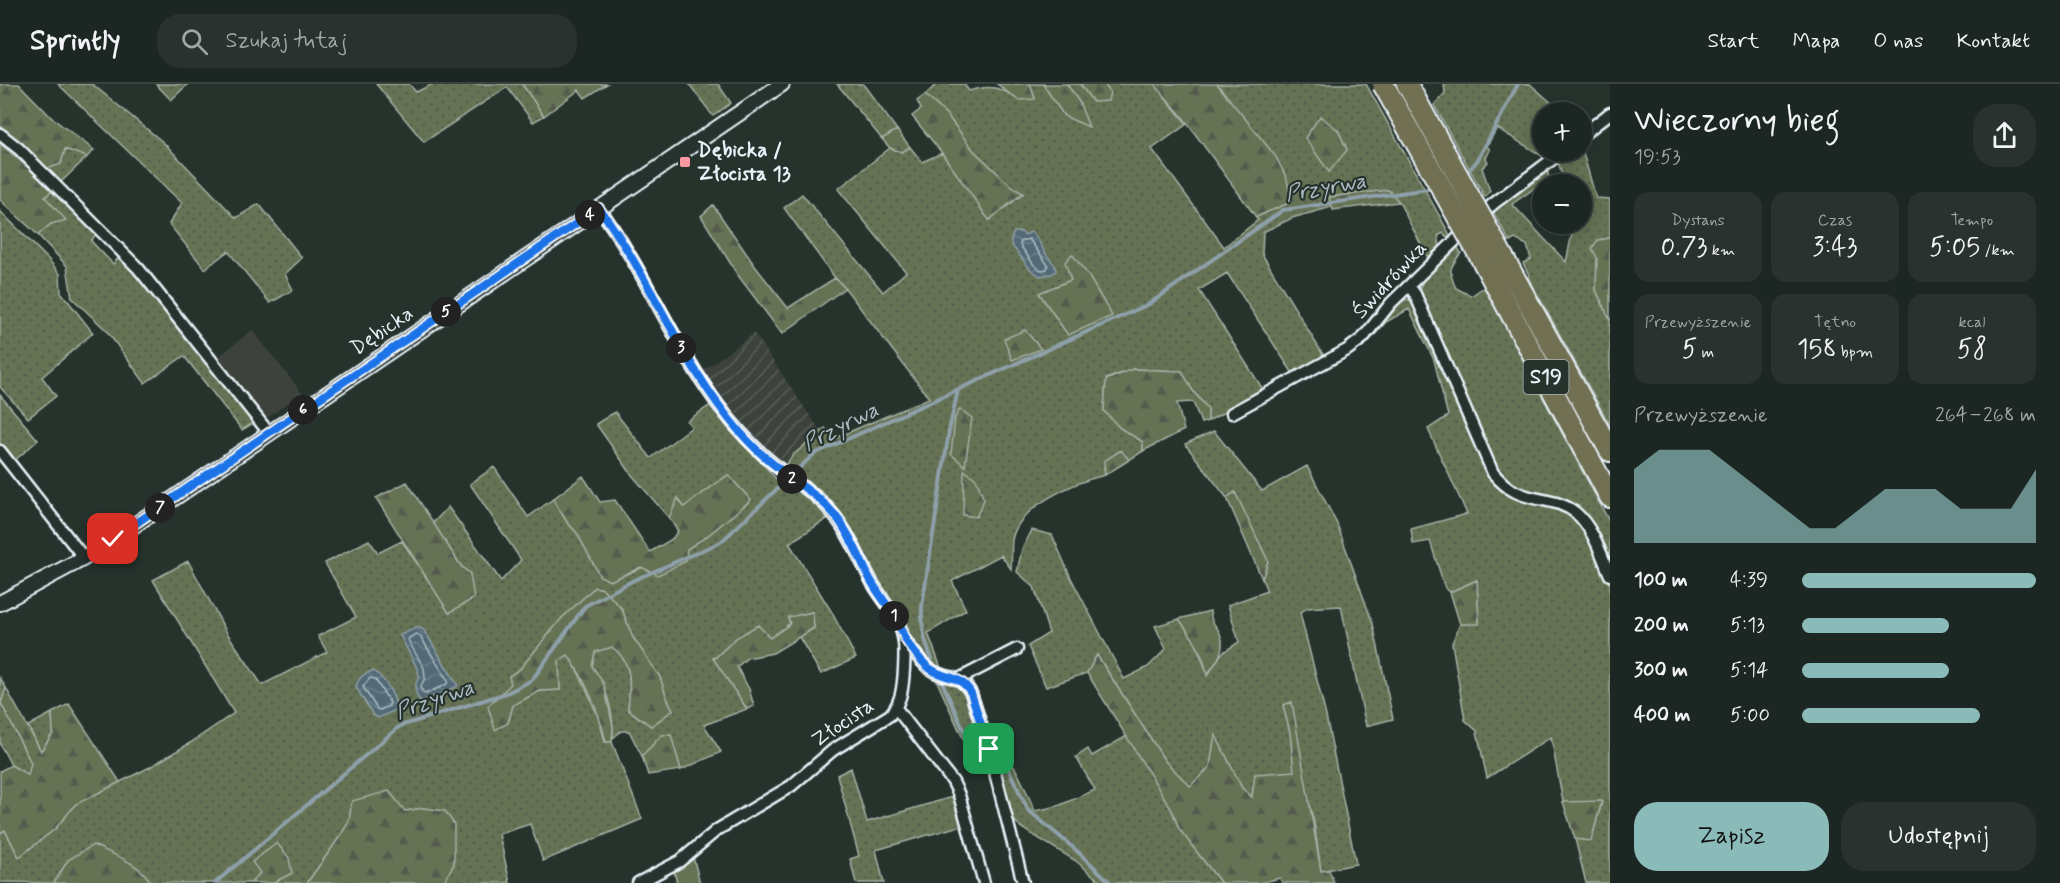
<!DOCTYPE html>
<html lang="pl">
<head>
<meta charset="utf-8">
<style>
  body { margin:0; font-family:Mynerve,sans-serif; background:#29322f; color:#f1f3f6; height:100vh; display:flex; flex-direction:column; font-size:22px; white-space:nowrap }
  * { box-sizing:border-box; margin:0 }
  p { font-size:20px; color:#a0a5a5 }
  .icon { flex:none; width:33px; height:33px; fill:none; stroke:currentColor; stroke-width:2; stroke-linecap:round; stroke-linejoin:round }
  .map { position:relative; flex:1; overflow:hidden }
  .drawer { display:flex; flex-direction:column; background:#1c2622; width:450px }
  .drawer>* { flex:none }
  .tools { position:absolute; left:1532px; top:18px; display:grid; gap:12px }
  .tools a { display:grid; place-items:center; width:60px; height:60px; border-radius:50%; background:#1c2622; box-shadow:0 3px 15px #0003,0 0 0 2px #3a4340; font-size:30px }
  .pin { position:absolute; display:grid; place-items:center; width:51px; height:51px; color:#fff; margin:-26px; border-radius:12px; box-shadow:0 3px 9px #0006 }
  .km { position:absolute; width:30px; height:30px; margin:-15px; border-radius:50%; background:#222; color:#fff; font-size:16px; line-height:30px; text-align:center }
  .round { display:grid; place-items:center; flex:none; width:63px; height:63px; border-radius:24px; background:#29322f }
  .summary { display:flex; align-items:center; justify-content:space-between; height:102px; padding:0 24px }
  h1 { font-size:33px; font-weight:600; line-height:45px }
  .stats { display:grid; grid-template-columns:repeat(3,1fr); gap:9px; height:102px; padding:6px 24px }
  .stats div { display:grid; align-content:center; border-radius:15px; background:#29322f; text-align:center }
  .stats b { font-size:26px; font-weight:600 }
  .stats small { font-size:16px; font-weight:400 }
  .stats p { font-size:16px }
  .chart { height:168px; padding:12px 24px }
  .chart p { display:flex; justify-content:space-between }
  .chart svg { width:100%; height:108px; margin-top:6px; fill:#8bbbb9; opacity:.7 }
  .action { display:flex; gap:12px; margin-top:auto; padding:12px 24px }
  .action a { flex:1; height:69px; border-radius:24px; background:#8bbbb9; color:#111; font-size:24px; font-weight:600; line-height:69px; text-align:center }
  .action a+a { background:#29322f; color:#f1f3f6 }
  ul { padding:0 24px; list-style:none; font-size:20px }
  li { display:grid; grid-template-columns:96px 72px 1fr; align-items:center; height:45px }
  li i { height:15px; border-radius:8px; background:#8bbbb9 }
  header { display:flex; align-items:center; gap:36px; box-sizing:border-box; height:84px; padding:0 30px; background:#1c2622; border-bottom:2px solid #3a4340 }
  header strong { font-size:28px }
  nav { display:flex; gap:33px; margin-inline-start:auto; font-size:21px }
  .search { width:420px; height:54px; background:#29322f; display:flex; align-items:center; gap:15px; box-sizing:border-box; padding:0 21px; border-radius:24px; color:#a0a5a5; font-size:22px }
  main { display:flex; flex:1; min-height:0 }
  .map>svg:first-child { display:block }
  .built { fill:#3c433d }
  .industrial { fill:url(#industrial-furrows) }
  .grass { fill:url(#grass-dots); stroke:#a6b2a6; stroke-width:1.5; fill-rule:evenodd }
  .forest { fill:url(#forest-firs); stroke:#a6b2a6; stroke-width:1.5 }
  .water { fill:url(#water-waves); stroke:#8ea0aa; stroke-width:1.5 }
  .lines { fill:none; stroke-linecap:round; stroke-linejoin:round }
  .shore { stroke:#acbbc4; stroke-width:1.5 }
  .stream { stroke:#8ea0aa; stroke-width:4 }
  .minor-casing { stroke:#e8f1f8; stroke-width:15 }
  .tertiary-casing { stroke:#e8f1f8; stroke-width:18 }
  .motorway-casing { stroke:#e8f1f8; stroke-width:24 }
  .minor { stroke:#26332d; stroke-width:10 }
  .tertiary { stroke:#26332d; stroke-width:14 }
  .motorway { stroke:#716f52; stroke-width:20 }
  .motorway-bridge-casing { stroke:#e8f1f8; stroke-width:24; stroke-linecap:butt }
  .motorway-bridge { stroke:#716f52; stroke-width:20 }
  .route-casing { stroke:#fff; stroke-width:12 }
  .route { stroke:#1a73e8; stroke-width:8 }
  .poi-dot { fill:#ff9aa2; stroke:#26332d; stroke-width:2 }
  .labels { text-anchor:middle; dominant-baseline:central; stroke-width:4.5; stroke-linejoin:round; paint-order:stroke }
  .shield { fill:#26332d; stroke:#aeb8bb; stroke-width:1.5 }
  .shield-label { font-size:20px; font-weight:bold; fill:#e8f1f8 }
  .poi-label { font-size:21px; font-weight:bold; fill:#e8f1f8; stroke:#26332d; text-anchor:start }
  .street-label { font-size:21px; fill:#e8f1f8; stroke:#26332d }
  .water-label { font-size:22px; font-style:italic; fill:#acbbc4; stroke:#26332d }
</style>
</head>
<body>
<header>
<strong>Sprintly</strong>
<div class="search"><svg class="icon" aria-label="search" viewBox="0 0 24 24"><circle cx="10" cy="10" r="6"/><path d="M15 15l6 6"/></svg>Szukaj tutaj</div>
<nav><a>Start</a><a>Mapa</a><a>O nas</a><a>Kontakt</a></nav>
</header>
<main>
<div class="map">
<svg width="1610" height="799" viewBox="0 0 1610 799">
  <defs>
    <pattern id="industrial-furrows" width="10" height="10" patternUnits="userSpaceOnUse" patternTransform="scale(1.5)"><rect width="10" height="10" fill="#3c433d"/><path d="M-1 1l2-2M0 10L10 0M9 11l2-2" fill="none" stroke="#585f5a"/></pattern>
    <pattern id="grass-dots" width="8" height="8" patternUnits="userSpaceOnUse" patternTransform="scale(1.5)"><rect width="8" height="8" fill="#657253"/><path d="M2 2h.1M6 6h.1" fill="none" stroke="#545b4e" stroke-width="1.8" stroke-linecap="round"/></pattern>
    <pattern id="forest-firs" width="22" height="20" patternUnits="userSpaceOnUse" patternTransform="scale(1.5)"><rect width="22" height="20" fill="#657253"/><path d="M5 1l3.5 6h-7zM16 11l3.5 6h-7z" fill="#545b4e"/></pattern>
    <pattern id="water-waves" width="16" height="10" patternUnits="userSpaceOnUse" patternTransform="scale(1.5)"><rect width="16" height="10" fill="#526a76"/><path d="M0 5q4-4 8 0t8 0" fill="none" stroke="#6b808a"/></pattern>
  </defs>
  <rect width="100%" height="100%" fill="#26332d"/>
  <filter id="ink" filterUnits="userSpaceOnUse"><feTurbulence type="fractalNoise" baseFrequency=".0167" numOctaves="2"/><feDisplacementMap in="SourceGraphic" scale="12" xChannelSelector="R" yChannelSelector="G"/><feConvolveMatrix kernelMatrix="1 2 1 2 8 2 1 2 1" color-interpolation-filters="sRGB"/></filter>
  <g filter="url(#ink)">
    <path class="built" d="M252,246l50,63 -38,27 -48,-61z"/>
    <path class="industrial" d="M754,249l67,99 -37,36 -40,-40 -40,-58z"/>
    <path class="grass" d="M58,0h34l72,59 72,75 23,-14 43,54 -17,16 8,16 -23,13 -42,-52 -23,18 -36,-45 13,-21z
      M156,0h32l-17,16z
      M376,0h33l7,8 17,-8h89l22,32 -11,6 -26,-35 -83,55z
      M689,0h29l13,19 -18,13z
      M837,0h26l34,46 -15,9z
      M937,0h27l5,7c21,-7 32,-4 49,9l17,-2 -5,-14h13l21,32 24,10 -9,-24 -12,-18h13l13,18 17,-10 -6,-8h50l33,40 -35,25 72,98 34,-27 -2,-3 35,-15 -61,-102 -13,-16h149l84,151 -3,2 -4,-4 -5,3 2,11 -12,11 -29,-56 -11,-12 -59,7 3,10 -40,11 -29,14 -1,22 63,104 -31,17 -67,-102 -28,17 65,101 -56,30v-12l-15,-18 -12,-20 -48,-2 -27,10 -2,32 16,17 23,14v9l-14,9 -8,-9 -17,16 1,8c-30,7 -87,31 -93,65 -1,9 0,20 -1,29l-10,-14 -49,26 14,29 -38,23 13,35 -14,-7 -19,-24 -28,-47 -26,-53 -70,-69 8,-12 33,-28 10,10 94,-40 -84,-110 -10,-10 -51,-70 18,-14 81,98 23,-20 -68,-83 52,-41 12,4 8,-5 12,15 20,-9 47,67 34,-26 -11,-7 -38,-36 -27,-36 -22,-20zM1338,46l9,19 -16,18zM1071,196l-3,55 -29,-42z
      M1444,0h86l32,28h-20v40h15l-10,7 -50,-31 -10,18 3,4 -4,8 2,4 -6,6 8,23 -5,6 -51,-92 11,-12z
      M1581,62l15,52 14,1v39l-12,2 -2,50 14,30v105l-82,-148 1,-2 -6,-12 8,-4 -4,-14 -12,-6 -5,3 -18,-32 52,-40 4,3 1,5 -37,26 54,58 8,-38h7v-40h-16l-7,-22 14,-10h9z
      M65,65l22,8 -26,25 -15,-13 15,-5z
      M54,105l44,42 -7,10 22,23 6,-7 6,1 130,164 -13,8 -58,-74 -39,27 -39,-53 -34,-32 -5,-32 -29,-31 13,-11 -6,-27z
      M0,127l49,49 11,14 1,18 32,41 -51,44 14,19 -28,22 -28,-31z
      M1456,161l5,8c-12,15 -13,18 -5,35l15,8 13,-9 126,236v41l-23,-48 -8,-8 -15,-9 -46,-12 -16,-13 -11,-15 -55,-125 -2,-10 -15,-34 8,-18z
      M1409,215l6,5 73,172c14,13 24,21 43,27 11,4 27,4 36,11 21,15 33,48 43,71v298h-24l-11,-44 16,2 11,-39h-39l-12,-65 -64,41 -10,-47 -12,-11 -13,-77 8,-19 19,-1 -2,-43 -27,12 -5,-4 -15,-47 -17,3 -2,-15 56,-15 -39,-85 20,-13 -14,-56 -25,-51 -23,13 -13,15v-7c9,-11 21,-29 36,-31z
      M0,311l38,45 -25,22 -13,-17z
      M712,320l63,74 42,25 13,14 -41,26 41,66 26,49 -35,16 -22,-37 15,-9 -2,-16 -24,6 2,5 -20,15h-34l-20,19 -3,1 34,51 -43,16 17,27 -40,18 -11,-35h-8l-20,21 -13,-25h-8l-8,7c1,-26 -7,-51 -21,-72l3,-14 17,-5c22,16 18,37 16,63l23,16 22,-16 -7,-14 -6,-19 -28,-41 -10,-27 -19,-20 -8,-2 -33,31 -42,51 -11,7 3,8 -4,39 5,-18 27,-14 20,-1 -1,-29 9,-7c16,28 30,57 37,88h7l30,77 -99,42 -13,-37 -31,10 11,49h-67l11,-19 -30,-56 -19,3 -53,-10 -3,20 -8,14 -34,48h-34l19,-11 -32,1 -9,10h-100v-2l-83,-21 -14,23 -54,-1v-49l5,-3 14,27 36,-28 21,-25 74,-37 40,-24 44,-30 -81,-133 35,-19 39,72 35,52 65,-33 -9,-16 38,-19 -31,-54 44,-23 9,13 24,-12 48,72 20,-39 -9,-8 -28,-43 15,-16 53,74 20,-21 -51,-76 24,-17 34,50 25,-18 14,23 10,11 23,43 10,5 77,-32 20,-13 44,-36 -23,-25 -44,32 -6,-9 -9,20 -37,-43 -36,-51 19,-12 36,46 41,-31 -5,-6z
      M1214,347l48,60 45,-25 30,58 36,100 20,95 -27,7 -25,-120 -34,2 -7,5 26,103 30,148 -35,7 -7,-49 -31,-117 7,27 4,39 -41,16 -1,10 -10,-9 -27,-53 -5,32 -20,20 -25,-26 -68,-106 -10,18 -41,14 -18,-41 21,-13 -15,-46 -17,-15 5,-23 10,-19 20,5 19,43 53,101 24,-12 18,-18 -11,-23 24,-7 14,17 15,39 14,-22 17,-11 -11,-37 39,-14 -5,-12 6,-18 -33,-68 -8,5 -42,-54z
      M935,593c8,3 20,4 27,11 12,11 20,56 25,73l-15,-3z
      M0,594l6,10 -5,15 30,60 -2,13 -18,-11 -11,-21z
      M52,629l1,20 -12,18 -13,-25z
      M1127,652l45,74 7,19 42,54h-119l-26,-22 -56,-34 -8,-10 -19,-67c20,0 34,45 42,61l23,-5 37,-16 -19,-33 12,-8 4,7z
      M851,684l16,54 89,-26 7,29 -87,25 8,33h-28l-6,-24 9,-3 -22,-81z"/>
    <path class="forest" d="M0,0h19l33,34 42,32 -7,7 -22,-8 -4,15 -15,5 -46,-41z
      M522,0h85l-22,14 -6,-8 -35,26z
      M997,0h33l5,15 -17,1z
      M1043,0h24l12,18 10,25 -25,-11z
      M1080,0h24l6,8 -2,9 -15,1z
      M1154,0h63l59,73 11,22 4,23 -35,15 -74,-101z
      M925,11l22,20 27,36 38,36 11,6 -34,27 -47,-67 -30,-37 9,-7 -4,-8z
      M1320,32l18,14 9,20 -18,22 -24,-34z
      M897,46l13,17 -8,5 -12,-4 -8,-9z
      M0,60l54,45 -9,8 21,23 -15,4 -13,11 -38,-35z
      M1389,106l10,12 -66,8 -4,-13z
      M713,121l42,61 33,42 47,-30 10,10 -63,46 -45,-60 -36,-58z
      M1610,154v82l-14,-30 1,-32 -5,-10 6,-8z
      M1072,170l16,21 24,41 -44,19 -29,-42 32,-13 -6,-18z
      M1025,246l16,19 -29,11 -8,-21z
      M1133,285l49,2 11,20 15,18v12l-7,2 -8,-21 -16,1 7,27 -41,21v-9l-23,-14 -16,-17 2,-31z
      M960,325l12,9 -7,48 -14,-12 4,-36z
      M1121,366l8,10 -24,15 -1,-14z
      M964,386l12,9 8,21 -8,17 -13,-2z
      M728,391l23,25 -44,36 -20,13 -1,12 -28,14 -17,-8 -31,14 -10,-5 -23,-43 -10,-11 -14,-23 30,-23 17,26 15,-2 35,52 22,-13 6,-8 -9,-13 9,-20 6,9z
      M407,398l54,84 9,8 4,24 -25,15 -73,-115z
      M1235,408l33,69 -6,18 -35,-81z
      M1477,496l2,44h-19l-10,-32z
      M595,503l8,2 19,20 10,27 28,41 6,19 7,14 -22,16 -23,-17c2,-24 6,-46 -16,-62l-17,5 -3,14 12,18 9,43 -1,15h-6c-7,-30 -21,-62 -38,-87l-9,6 1,29 -20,1 -27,14 -5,18 -13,7 -7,-24 23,-22 -2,-8 11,-7 42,-51z
      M1210,527c1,15 8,14 11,25 5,15 -6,28 -14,39 -3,-21 -15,-39 -28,-56z
      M813,528l1,16 -41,25 -26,5 -10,9 12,22 5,17 -7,3 -34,-51 3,-1 20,-19 22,-13 12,13 20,-14 -2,-7z
      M1097,571l68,106 25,25 20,-19 5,-33 27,54 10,9 3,-23 39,-3 -4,-39 -7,-27 9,-3 29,169 8,-1 5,13h-52l-2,-5 -20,5h-39l-42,-54 -7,-19 -85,-137z
      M6,604l35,63 12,-18 -1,-20 17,-9 51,78 -44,22 -21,25 -36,28 -14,-27 -5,3v-62l11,-6 17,10 3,-12 -30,-60z
      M662,651h9l10,35 -33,5 -6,-19z
      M389,707l16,20 19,-3 21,3 9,13v40l-11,19h-136l34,-48 8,-14 3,-20z
      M1602,717l-11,40 -16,-2 -12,-37z
      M277,759l12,15 3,15 -19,10h-22l9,-10 -8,-11z
      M93,761c19,9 49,19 58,38h-97l14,-23z
      M693,773l7,26h-23l-3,-12z"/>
    <path class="water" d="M1014,148h8l2,3 7,-3c8,6 10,14 15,22 4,7 9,7 10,17l-4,3 -12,2 -10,-7 -19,-25v-5z
      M418,543l6,3 34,56 -34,15 -5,-1c-5,-10 -5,-14 0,-23l-1,-7 -18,-35z
      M374,587c10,7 23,26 22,39l-18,8 -5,-3 -17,-28c2,-9 9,-15 18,-16z"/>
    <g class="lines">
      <path class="shore" d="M1029,155l19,26 -1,4 -6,1 -7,-5 -14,-20 1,-4z
        M417,550l3,2 28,45 -1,3 -22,10 -5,-6 5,-10 -1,-10 -16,-28 1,-2z
        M370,594l5,1 15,24 -1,3 -9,4 -3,-1 -14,-22z"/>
      <path class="stream" d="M1465,91l12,-14 41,-77
        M932,575c-8,-19 -11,-33 -10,-53l27,-175 9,-41
        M942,598l26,58 11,14 7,1
        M996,671l7,3 25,52 48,40 35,33
        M215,799l185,-157 107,-33 25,-13 53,-74 47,-25 89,-39 93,-88 335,-150 134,-94 152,-22"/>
      <g class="minor-casing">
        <path id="minor" d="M0,50l19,15 119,119 131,165
          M1581,52l29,-23
          M599,124c46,63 74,136 120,198 19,25 39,46 63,65 14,12 30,20 43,34 22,22 32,50 47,77 10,18 27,34 31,55 3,12 1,52 -4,63 -2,6 -5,10 -9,15l-57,35 -42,36 -74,44 -37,31 -42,22
          M1478,134l15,-14 69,-52
          M1409,202l6,8 78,179c6,7 13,14 21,18 20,11 44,7 62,22 17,15 25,41 34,62
          M1232,329l115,-63 16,-12 28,-35 76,-74
          M0,367l84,107
          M904,555c8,10 16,23 26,30 16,12 28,2 41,24l18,56 34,134
          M959,595l58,-30
          M896,624l57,74 6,13 25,88"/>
      </g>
      <g class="tertiary-casing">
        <path id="tertiary" d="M0,519l84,-45 33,-21 665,-453"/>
      </g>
      <g class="motorway-casing">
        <path id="motorway" d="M1498,164l112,203
          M1481,174l129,239"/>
      </g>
      <use href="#minor" class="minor"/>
      <use href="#tertiary" class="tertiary"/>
      <use href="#motorway" class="motorway"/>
      <g class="motorway-bridge-casing">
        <path id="motorway-bridge" d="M1383,0l98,174
          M1407,0l91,164"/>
      </g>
      <use href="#motorway-bridge" class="motorway-bridge"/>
    </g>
  </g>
  <g class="lines" filter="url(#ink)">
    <g class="route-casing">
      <path id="route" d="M113,455l486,-331c53,71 82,156 140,223 14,16 30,31 47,43 17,13 35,24 49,41 15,19 24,42 35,64 7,13 17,25 25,38 6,11 8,22 17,32 6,7 13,18 22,22 16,9 26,4 37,22l18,56"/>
    </g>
    <use href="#route" class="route"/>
  </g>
  <rect class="poi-dot" x="679" y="72" width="12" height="12" rx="3"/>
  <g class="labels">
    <rect class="shield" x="1523.5" y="276" width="45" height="34" rx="4.5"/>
    <g class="shield-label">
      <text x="1546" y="293">S19</text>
    </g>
    <g class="poi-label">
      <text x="697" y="66">Dębicka /<tspan x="697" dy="24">Złocista 13</tspan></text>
    </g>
    <g class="street-label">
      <text transform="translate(1390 196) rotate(-47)">Świdrówka</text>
      <text transform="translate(382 247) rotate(-34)">Dębicka</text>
      <text transform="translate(843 639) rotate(-34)">Złocista</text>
    </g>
    <g class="water-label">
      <text transform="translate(1326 104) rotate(-10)">Przyrwa</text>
      <text transform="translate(841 343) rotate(-27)">Przyrwa</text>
      <text transform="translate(435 616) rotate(-19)">Przyrwa</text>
    </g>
  </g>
</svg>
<div class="tools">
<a>+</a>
<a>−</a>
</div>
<div class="pin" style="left:989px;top:665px;background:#1e9e55"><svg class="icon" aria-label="arrive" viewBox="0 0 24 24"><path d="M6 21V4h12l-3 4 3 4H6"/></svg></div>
<div class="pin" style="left:113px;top:455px;background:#d93025"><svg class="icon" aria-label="check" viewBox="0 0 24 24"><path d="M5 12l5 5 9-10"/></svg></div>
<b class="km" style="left:894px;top:532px">1</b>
<b class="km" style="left:792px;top:395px">2</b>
<b class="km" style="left:681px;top:264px">3</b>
<b class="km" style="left:590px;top:131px">4</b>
<b class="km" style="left:446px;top:228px">5</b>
<b class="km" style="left:303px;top:326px">6</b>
<b class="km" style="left:160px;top:424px">7</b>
</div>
<section class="drawer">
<div class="summary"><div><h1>Wieczorny bieg</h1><p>19:53</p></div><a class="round"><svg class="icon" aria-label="share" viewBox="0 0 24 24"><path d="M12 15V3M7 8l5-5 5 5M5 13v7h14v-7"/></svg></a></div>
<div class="stats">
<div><p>Dystans</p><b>0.73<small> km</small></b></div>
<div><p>Czas</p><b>3:43</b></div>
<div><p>Tempo</p><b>5:05<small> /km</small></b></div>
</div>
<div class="stats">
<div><p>Przewyższenie</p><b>5<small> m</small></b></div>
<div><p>Tętno</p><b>158<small> bpm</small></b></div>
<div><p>kcal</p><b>58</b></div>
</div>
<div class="chart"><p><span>Przewyższenie</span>264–268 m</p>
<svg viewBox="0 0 160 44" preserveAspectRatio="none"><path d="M0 44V14L10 6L20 6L30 6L40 14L50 22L60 30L70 38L80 38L90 30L100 22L110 22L120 22L130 30L140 30L150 30L160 14V44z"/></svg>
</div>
<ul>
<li><b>100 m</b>4:39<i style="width:100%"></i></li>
<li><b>200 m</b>5:13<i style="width:63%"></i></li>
<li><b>300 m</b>5:14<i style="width:63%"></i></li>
<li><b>400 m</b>5:00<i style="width:76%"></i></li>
</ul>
<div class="action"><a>Zapisz</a><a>Udostępnij</a></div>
</section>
</main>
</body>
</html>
